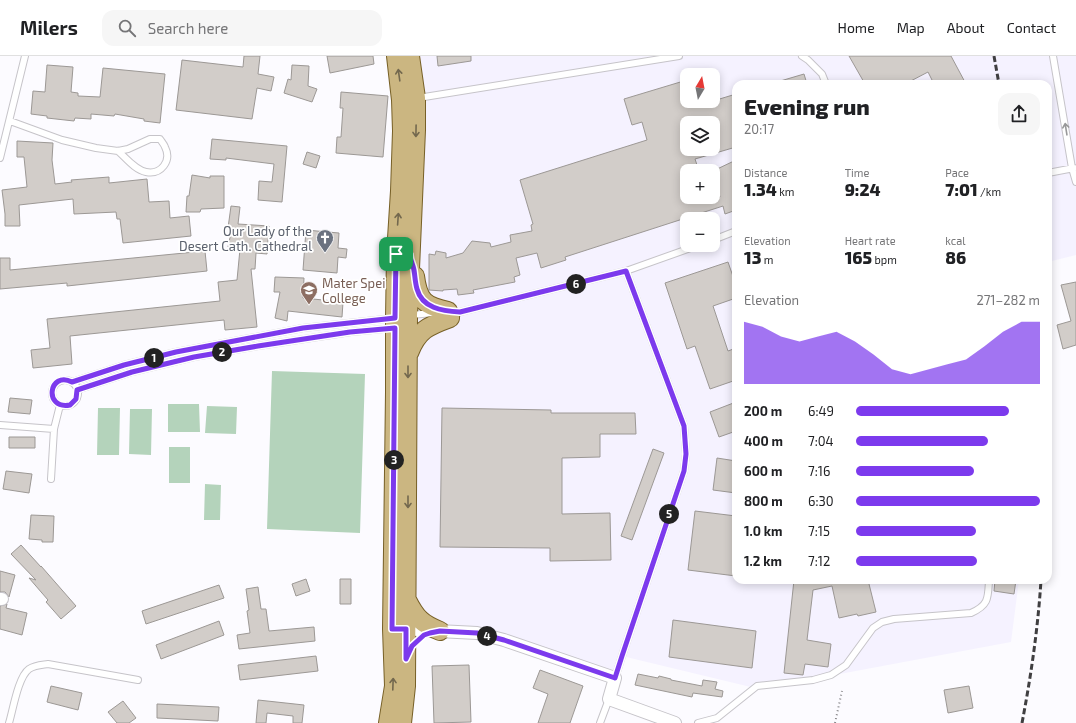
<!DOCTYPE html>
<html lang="en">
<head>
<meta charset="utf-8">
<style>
  body { margin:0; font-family:"Exo 2",sans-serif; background:#f6f6f6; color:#202124; height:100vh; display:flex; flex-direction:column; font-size:15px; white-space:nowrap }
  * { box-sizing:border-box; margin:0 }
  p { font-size:13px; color:#757577 }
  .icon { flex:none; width:22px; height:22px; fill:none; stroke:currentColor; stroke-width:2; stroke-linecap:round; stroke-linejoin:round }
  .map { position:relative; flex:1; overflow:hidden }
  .panel { position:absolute; left:732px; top:24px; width:320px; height:504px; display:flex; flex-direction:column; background:#fff; border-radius:12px; box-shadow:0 2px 10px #0003 }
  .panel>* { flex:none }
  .needle { width:26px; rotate:10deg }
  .fabs { position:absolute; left:680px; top:12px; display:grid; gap:8px }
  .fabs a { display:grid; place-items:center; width:40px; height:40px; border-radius:8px; background:#fff; box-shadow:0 2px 10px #0003; font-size:20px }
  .pin { position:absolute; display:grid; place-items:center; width:34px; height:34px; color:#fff; margin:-17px; border-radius:8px; box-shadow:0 2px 6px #0006 }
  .km { position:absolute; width:20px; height:20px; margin:-10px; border-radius:50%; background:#222; color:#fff; font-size:11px; line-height:20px; text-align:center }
  .round { display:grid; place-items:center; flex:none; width:42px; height:42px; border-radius:12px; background:#f6f6f6 }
  .summary { display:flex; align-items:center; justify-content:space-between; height:68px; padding:0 12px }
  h1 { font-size:22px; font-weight:800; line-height:30px }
  .metrics { display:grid; grid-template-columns:repeat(3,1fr); gap:6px; height:68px; padding:4px 12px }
  .metrics div { display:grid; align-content:center }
  .metrics b { font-size:17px; font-weight:800 }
  .metrics small { font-size:11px; font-weight:400 }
  .metrics p { font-size:11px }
  .chart { height:112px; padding:8px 12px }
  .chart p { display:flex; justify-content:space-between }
  .chart svg { width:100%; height:72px; margin-top:4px; fill:#7c3aed; opacity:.7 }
  ul { padding:0 12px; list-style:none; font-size:13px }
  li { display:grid; grid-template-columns:64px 48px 1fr; align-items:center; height:30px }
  li i { height:10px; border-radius:5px; background:#7c3aed }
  header { display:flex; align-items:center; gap:24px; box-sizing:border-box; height:56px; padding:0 20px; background:#fff; border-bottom:1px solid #e0e0e0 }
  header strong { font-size:19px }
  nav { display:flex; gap:22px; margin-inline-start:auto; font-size:14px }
  .search { width:280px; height:36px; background:#f6f6f6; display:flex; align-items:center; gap:10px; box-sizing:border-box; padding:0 14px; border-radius:12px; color:#757577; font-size:15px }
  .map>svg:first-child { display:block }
  .built { fill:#f5f2ff; fill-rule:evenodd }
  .green { fill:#b4d3bb }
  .building { fill:#d2cdc9; stroke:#9c9895; fill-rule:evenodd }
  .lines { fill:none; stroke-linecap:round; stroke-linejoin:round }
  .lane-casing { stroke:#c6c4c9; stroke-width:8 }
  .street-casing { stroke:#c6c4c9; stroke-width:14 }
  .primary-casing { stroke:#776027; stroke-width:20 }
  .path { stroke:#838285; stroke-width:2; stroke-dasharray:1 3; stroke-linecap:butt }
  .lane { stroke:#fff; stroke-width:6 }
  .street { stroke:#fff; stroke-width:12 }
  .primary { stroke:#cbb681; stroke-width:18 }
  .rail { stroke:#403f41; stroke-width:3; stroke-dasharray:6 3; stroke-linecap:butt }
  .oneway { stroke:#73684e }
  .oneway2 { stroke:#989899 }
  .route-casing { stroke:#fff; stroke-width:8 }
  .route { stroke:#7c3aed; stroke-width:5 }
  .labels { text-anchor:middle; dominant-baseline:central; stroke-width:3.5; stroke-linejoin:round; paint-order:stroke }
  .worship-label { font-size:13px; fill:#5b616d; stroke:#fff; text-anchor:end }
  .education-label { font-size:13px; fill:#785e54; stroke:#fff; text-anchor:start }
</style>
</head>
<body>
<header>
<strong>Milers</strong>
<div class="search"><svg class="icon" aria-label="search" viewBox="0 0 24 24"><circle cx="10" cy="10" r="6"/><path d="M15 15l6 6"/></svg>Search here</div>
<nav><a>Home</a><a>Map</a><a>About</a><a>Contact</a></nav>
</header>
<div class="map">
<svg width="1076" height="667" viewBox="0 0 1076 667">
  <rect width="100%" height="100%" fill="#fcfbff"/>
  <path class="built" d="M410,0h666v199l-28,7v-178h-312v496h283l-8,62 -252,47 -137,-33 -7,22 -111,-38 -64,-9 -33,-32zM687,19h26v26h-26zM687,67h26v26h-26zM687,115h26v26h-26zM687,163h26v26h-26z"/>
  <path class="green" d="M272,315l93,3 -5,159 -93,-4z
    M168,348h31l1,28h-32z
    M207,350l30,1 -1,27 -31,-1z
    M98,352h22l-1,47h-22z
    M130,353h22l-1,46 -22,-1z
    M169,391h21v36h-21z
    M205,428l16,1 -1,35h-16z"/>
  <path class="building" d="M244,0h16l-2,18 16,3 -3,14 -14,-3 -5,31 -76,-9 6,-50 61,7z
    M327,0h46l1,8 -44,9z
    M437,0h34v5l-33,5z
    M849,0h102l15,28h-32l-6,-12 -23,12h-40z
    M47,9l26,2 -2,25 7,1v3l22,1 3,-29 62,6 -5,49 -16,-2v-2l-29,-5 -1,2 -23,-2v5l-16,-1 -1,3 -27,-3v-2l-16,-2 2,-23 12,1z
    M292,9l17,1 -1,20 9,3 -5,13 -28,-9 4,-14 3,1z
    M804,18l3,10h-29l-1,-2z
    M687,24v21h26l23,-7v53l-41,12 4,12h-12v26h33l-7,-26 23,-11v50l-11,4 -2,-8 -158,51 1,3 -25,8 -4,-15 -21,5 4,17 -6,2 1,5 -42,8 1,3 -16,2 -1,-6 -14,1v1l-14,-1v-36l6,1 1,-4 10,2v5l17,-5 9,-12 18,2 1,4 20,-5 -1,-7 22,-4 -1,-6 2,-1 -13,-44 127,-40 -5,-18 -10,3 -8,-26zM687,67h26v26h-26z
    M341,36l47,4 -5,61 -47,-4 1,-16h4l2,-29h-3z
    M212,83l75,7 -5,56 -24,-2 1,-19 13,1 2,-18 -48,-6v2l-16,-1z
    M17,85l36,2 -1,17 3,24 17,-2 -1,-2 38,-3v6l38,-4 2,23 20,-1 1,17 19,-2 2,20 -68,7 -3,-24h-3l-1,-7 -42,2 -1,-15 -54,6 1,21h-15v-12l-3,-24 25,-3 -3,-30h-7z
    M307,96l13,4 -4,12 -13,-4z
    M192,119l18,3v-2h14v32l-23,1 -1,3h-14l1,-16h2z
    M231,150l9,1 -2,17 31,2 -2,28 -11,-1 -1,16h-4l6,58 -32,3 -1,-10 -154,16 2,28 -39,4 -2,-18 19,-2 -3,-29 173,-18 -2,-19 19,-2 3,-31 -12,-2 4,-19h-4z
    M306,174l33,3 -1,15 9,1 -1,9 -8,-1 -1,16 -34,-3z
    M205,195l2,20 -140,15v-3l-67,6v-31h10v12z
    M728,206l8,23v13l-23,8 15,45 8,-3v32l-26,9 -15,-43 -8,3 -22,-66z
    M275,221l29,1 -1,20 40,4 -1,15 -54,-6 -1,10 -12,-3 5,-26h-6z
    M1076,226v63l-13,4 -6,-24 14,-4 -10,-36z
    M10,342l22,2 -2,14 -22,-2z
    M736,346v29l-17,6 -9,-25z
    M442,352l109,2v3h84l1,21h-36v23l-38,1v56l48,-1 1,47 -61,1v-13l-110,-1z
    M9,381h26v11h-26z
    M653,393l11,4 -32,87 -11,-4z
    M717,402l19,3v32l-23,-3z
    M6,415l26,3 -3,19 -26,-4z
    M695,455l41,5v60l-48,-6z
    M31,459l23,1 -1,26h-11v-2l-13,-1z
    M21,489l20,22v-1l35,40 -15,13 -15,-17 2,-2 -19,-22 7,2 -25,-26z
    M0,515l15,4 -6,22 -4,-5h-5z
    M306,523l4,12 -14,5 -4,-12z
    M340,523h11v25h-11z
    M794,524h74l8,32 -18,4 -1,-2 -18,4 -7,-32 -19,4 -6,50 24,4 -3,23 -23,-3 -2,11 -19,-2z
    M995,524h21l-2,14 -20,-3z
    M219,529l5,13 -78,26 -4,-13z
    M258,531l3,22h5l3,22 45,-4 1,14 -76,8 -2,-14 13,-2 -3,-22 2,-1 -3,-21z
    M7,548l-1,4 21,5 -5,22 -22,-6v-23z
    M673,564l83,11 -4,37 -83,-11z
    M219,565l5,14 -63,24 -5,-14z
    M316,600l2,15 -78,9 -2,-15z
    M469,609l2,57 -37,1 -2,-57z
    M540,614l43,16 -13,37h-32l10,-29 -15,-6z
    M638,618l20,4 1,-2 12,3v1l31,6 1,-6 14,2 -2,7 8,2 -1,6 -29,-4 -1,4 -57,-12z
    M51,630l31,7 -4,17 -31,-8z
    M969,630l4,22 -25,5 -4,-23z
    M258,644l46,5 -2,18h-9v-7l-26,-3 -1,10h-10z
    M123,645l13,17 -7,5h-12l-9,-11z
    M157,648l62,3 -1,14 -61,-3z"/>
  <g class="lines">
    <g class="lane-casing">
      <path id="lane" d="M802,0l6,4 14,14 4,10
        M1053,0l19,112 4,14
        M418,42l261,-42
        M10,65l52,19 34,8 22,3 10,-2 22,-10h10c1,2 4,5 5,8 7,14 -4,28 -19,25 -11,-2 -20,-14 -28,-21
        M0,102l25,-102
        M1048,117l26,-5
        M713,184l23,-9
        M411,259l22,-2
        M452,261l8,-5 166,-41 73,-26
        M52 337a13 13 0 1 1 26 0a13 13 0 1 1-26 0Z
        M72,326l52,-17 52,-13 127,-24 91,-10
        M77,334l55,-18 62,-15 64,-11 93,-14 43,-4
        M0,369l54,4
        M51,423l3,-50 6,-24
        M615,622l7,-22 62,-185 2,-17 -2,-28 -58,-155
        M9,667c4,-13 9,-46 20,-54 6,-4 12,-4 19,-5l90,16
        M600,667l9,-24
        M698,667l19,-5 40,-32 56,-6 18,-5 15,-10 27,-37 9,-6 12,-3 77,-6c18,-8 17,-15 18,-33"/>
    </g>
    <g class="street-casing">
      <path id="street" d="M0,543h2
        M399,573l78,4 27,7 111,38 -6,21 66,24"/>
    </g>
    <g class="primary-casing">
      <path id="primary" d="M415,220c3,25 10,30 33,35
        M409,297c9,-23 19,-27 41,-35
        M407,544c9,18 15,24 33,31
        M388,667l6,-37 -2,-57 3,-237v-74l1,-64 4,-63 2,-60 -1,-31 -5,-44
        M402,667l4,-37 2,-371 8,-185v-32l-6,-42"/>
    </g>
    <path class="path" d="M835,667l7,-32"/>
    <use href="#lane" class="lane"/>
    <use href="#street" class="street"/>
    <use href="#primary" class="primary"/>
    <path class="rail" d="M994,0l5,28
      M1022,667c9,-47 16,-95 19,-143"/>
  </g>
  <defs><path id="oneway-shaft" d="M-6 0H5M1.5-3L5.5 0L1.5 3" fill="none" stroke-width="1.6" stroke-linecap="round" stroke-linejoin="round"/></defs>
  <g class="oneway">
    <use href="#oneway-shaft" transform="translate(399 19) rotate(-98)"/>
    <use href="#oneway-shaft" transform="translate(416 75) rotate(91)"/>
    <use href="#oneway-shaft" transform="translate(398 163) rotate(-86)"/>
    <use href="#oneway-shaft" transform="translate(408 316) rotate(90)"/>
    <use href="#oneway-shaft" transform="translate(408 446) rotate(90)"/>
    <use href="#oneway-shaft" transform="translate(393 628) rotate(-88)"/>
  </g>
  <use class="oneway2" href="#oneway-shaft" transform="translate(1066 73) rotate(-99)"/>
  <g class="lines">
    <g class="route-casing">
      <path id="route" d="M396,198l14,1c0,5 3,9 4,15 1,6 1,12 3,19 5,19 25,22 43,23l166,-41 58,155 2,28 -2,17 -62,185 -7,22 -111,-38 -27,-7 -37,-2 -10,2 -6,2 -12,11 -6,13v-30h-14l3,-301 -45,4 -92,14 -64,11 -62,15 -55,18 -1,9 -6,6c-27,5 -21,-35 2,-23l52,-17 52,-13 127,-24 92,-10z"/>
    </g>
    <use href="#route" class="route"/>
  </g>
  <defs>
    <g id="church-pin" transform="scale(0.9)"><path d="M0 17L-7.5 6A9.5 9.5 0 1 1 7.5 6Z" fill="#6b7280" stroke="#fff"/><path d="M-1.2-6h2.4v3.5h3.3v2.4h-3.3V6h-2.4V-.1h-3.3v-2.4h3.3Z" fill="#fff"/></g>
    <g id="school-pin" transform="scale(0.9)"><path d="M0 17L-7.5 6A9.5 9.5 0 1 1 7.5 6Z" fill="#8d6e63" stroke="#fff"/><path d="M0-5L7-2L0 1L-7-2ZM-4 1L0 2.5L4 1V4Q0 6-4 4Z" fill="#fff"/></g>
  </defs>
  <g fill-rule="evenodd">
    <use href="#church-pin" x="325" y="182"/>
    <use href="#school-pin" x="309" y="234"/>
  </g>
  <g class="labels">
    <g class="worship-label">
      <text x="312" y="175">Our Lady of the<tspan x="312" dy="15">Desert Cath. Cathedral</tspan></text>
    </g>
    <g class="education-label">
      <text x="322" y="227">Mater Spei<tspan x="322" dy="15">College</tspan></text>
    </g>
  </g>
</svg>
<div class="fabs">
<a><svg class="needle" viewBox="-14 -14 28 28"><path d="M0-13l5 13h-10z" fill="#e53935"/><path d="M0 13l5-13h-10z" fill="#757577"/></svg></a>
<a><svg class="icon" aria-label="layers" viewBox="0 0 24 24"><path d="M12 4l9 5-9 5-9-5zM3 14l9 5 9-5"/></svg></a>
<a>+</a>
<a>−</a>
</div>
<div class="pin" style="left:396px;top:198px;background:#1e9e55"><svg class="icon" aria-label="arrive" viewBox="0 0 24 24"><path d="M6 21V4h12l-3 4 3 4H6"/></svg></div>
<b class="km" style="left:154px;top:302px">1</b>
<b class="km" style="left:222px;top:296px">2</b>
<b class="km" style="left:394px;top:404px">3</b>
<b class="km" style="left:487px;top:580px">4</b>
<b class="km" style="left:669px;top:458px">5</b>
<b class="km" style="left:576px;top:228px">6</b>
<section class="panel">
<div class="summary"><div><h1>Evening run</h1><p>20:17</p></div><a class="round"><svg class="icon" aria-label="share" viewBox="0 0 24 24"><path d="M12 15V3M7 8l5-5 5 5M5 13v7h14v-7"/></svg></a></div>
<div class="metrics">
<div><p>Distance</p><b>1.34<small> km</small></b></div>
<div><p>Time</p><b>9:24</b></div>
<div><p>Pace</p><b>7:01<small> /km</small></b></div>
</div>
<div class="metrics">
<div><p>Elevation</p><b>13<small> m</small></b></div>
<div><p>Heart rate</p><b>165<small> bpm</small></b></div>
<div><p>kcal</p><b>86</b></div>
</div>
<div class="chart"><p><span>Elevation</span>271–282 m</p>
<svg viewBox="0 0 160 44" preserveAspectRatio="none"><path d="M0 44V6L10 9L20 15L30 18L40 15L50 12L60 18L70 26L80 35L90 38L100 35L110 32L120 29L130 21L140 12L150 6L160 6V44z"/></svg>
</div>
<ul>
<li><b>200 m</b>6:49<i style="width:83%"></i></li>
<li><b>400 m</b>7:04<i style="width:72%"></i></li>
<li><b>600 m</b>7:16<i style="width:64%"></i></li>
<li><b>800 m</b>6:30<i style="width:100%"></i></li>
<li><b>1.0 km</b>7:15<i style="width:65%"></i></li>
<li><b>1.2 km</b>7:12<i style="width:66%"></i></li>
</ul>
</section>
</div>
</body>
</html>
